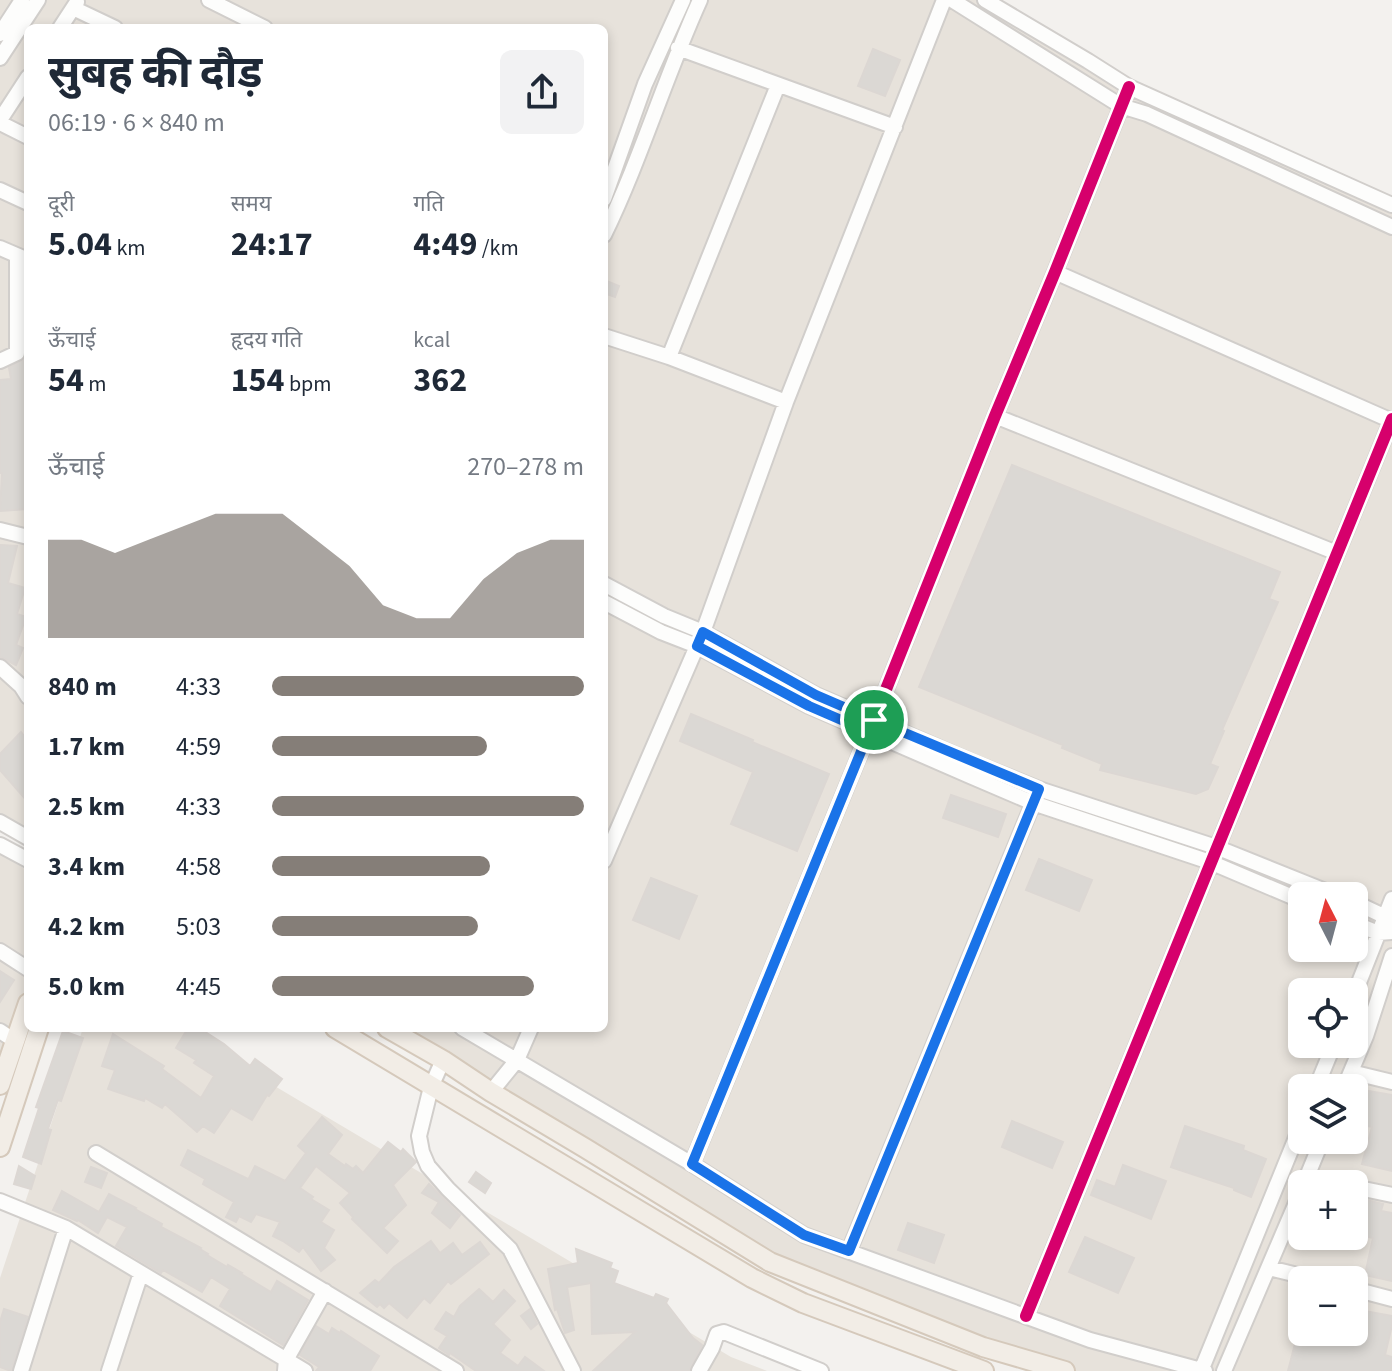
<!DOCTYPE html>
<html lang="hi">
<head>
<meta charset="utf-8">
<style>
  body { margin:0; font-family:"Source Sans 3","Noto Sans Devanagari",sans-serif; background:#f2f2f3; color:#1f2937; height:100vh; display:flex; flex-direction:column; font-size:30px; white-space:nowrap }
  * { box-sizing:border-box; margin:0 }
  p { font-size:26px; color:#747a83 }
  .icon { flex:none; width:44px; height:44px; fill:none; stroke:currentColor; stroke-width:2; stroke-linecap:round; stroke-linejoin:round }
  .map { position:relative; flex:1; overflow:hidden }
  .panel { position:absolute; left:24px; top:24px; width:584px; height:1008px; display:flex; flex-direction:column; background:#fff; border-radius:12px; box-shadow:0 4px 12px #0003 }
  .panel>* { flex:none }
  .needle { width:52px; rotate:354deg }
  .fabs { position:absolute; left:1288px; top:882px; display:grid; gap:16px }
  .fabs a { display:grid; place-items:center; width:80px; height:80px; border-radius:12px; background:#fff; box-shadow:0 4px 12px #0003; font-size:40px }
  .pin { position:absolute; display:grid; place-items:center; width:68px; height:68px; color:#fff; margin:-34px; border:4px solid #fff; border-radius:50%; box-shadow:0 2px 8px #0007 }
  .round { display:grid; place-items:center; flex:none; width:84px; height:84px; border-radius:12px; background:#f2f2f3 }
  .head { display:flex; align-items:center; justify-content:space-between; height:136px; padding:0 24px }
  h1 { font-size:44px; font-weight:700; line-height:60px }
  .metrics { display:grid; grid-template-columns:repeat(3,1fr); gap:12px; height:136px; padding:8px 24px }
  .metrics div { display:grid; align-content:center }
  .metrics b { font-size:34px; font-weight:700 }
  .metrics small { font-size:22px; font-weight:400 }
  .metrics p { font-size:22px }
  .chart { height:224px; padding:16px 24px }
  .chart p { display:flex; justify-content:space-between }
  .chart svg { width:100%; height:144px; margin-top:8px; fill:#857e78; opacity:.7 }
  ul { padding:0 24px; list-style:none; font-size:26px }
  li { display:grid; grid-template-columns:128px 96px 1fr; align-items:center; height:60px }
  li i { height:20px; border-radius:10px; background:#857e78 }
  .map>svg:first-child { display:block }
  .residential { fill:#e7e2db; fill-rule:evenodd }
  .building { fill:#dbd8d4; stroke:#dcd7d3; stroke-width:2 }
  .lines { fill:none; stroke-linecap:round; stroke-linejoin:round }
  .minor-casing { stroke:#d1cecb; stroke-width:18 }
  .major-casing { stroke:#d5c9bb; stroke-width:22 }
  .minor { stroke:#fdfdfc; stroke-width:14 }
  .major { stroke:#f2ede6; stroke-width:18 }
  .cycleway-casing { stroke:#fff; stroke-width:17 }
  .cycleway { stroke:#d6006c; stroke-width:12 }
  .route-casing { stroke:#fff; stroke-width:16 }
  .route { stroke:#1a73e8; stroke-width:10 }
</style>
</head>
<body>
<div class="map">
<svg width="1392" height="1371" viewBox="0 0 1392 1371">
  <rect width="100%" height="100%" fill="#f3f1ee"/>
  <path class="residential" d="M0,0h989l158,89 245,107v1175h-344l-263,-95 -407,-248h226v-1000h-576v813l-28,-14zM1302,896h52v52h-52zM1302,992h52v52h-52zM1302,1088h52v52h-52zM1302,1184h52v52h-52zM1302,1280h52v52h-52z
    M0,853l28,18v125l-28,79z
    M83,1028h94l554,329 36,14h-767v-93z"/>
  <path class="building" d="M873,49l27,11 -15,36 -27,-10z
    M604,280l15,6 -4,11 -11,-4z
    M26,358h2v140h-3l2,11 -27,2 2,-38h-2v-93l11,-1 -2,-11z
    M1012,465l268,107 -11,27 9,3 -56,128 2,1 -14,33 8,3 -10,22 -12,5 -96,-24 2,-6 -40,-16 1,-3 -144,-58z
    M0,545l17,1 -9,37 17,5 -8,26 9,3 -10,28 7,3 -7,17 -16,-8z
    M691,714l62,26 -1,2 77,32 -32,77 -66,-27 22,-52 -73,-31z
    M21,732l7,9v61l-28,-32v-16z
    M951,795l55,19 -8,23 -55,-19z
    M1039,859l53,21 -13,31 -53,-21z
    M651,878l46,18 -18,43 -46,-19z
    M0,971l14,9 -14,22z
    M188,1028h11l25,16 26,22 5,-7 27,20 -13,17 -2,-1 -15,25 -21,-12 -17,25 -11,-7 -6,6 -32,-28 -3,4 -17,-10 -1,3 -36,-12 7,-19 -13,-4 11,-32 51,32 -2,3 39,29 13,-22 -20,-13 2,-3 -20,-12z
    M63,1031l20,7 -22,63 -3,-1 -10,29 3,1 -10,34 -18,-7 16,-49 -3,-1z
    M1357,1089l35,6v76l-30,-7 10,-37 -18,-4v-21z
    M322,1117l20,18 -14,19 17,12 1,-2 7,5 3,-3 7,7 25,-31 13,10 2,-3 13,13 -23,23 13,20 -23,23 15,13 -11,12 -35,-34 1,-2 -13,-14 10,-10 -34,-27 -16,22 13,9 -2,2 18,11 -8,12 13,8 -10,18 11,12 -14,11 -18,-24 -4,5 -16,-11 -10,-5 7,-14 -24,-8 -5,8 -12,-6 -3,6 -10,-5 8,-15 -31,-18 2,-5 -24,-14 7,-15 60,29h2l-1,-1 6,-12 30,15 21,-28 -8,-7z
    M1012,1121l51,21 -11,26 -50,-21z
    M1185,1126l59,20 -1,4 23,9 -15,38 -17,-7v-2l-63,-21z
    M1123,1165l43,16 -15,38 -60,-24 6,-15 18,7z
    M19,1166l16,10 -4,13 -17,-5z
    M91,1167l16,6 -6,15 -16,-6z
    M476,1172l15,11 -6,10 -16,-11z
    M429,1184l31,31 -10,13 -18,-15 7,-11 -17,-9z
    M62,1191l37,21 10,-18 27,14 -1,1 27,15 -1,3 40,21 -1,1 8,5 -1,1 20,12 1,-2 14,8 -1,1 30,18 6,-11 31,19 -25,45 -63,-39 10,-17 -19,-12 -9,15 -39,-22 -2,3 -45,-27 11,-19 -20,-10 -9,16 -20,-13 -1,1 -24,-11z
    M1354,1197l29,7 -2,7 11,2v68l-27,-6 8,-37 -19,-4z
    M908,1223l36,12 -10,28 -36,-13z
    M1085,1237l49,21 -16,35 -49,-21z
    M431,1241l9,12 13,-10 9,12 18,-13 9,12 -38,30 -3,-3 -18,22 -6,-5 -17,20 -18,-15 -5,5 -4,-4 -3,3 -17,-14 15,-13 4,3 15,-16z
    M576,1249l36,14 -2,5 8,3 -4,12 40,15 2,-4 12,5 -2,4 27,35 9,7 -13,26h-96l42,-39 -43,2 -1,-51 -24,4 7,43 -9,3 -8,-24 -2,1 -7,-41 30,-6z
    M479,1289l14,13 11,-12 11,11 -22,23 17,16 -10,13 18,13 7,-9 19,14h-68l-26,-18 -1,2 -10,-7 8,-12 -12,-7 11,-17 8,5 6,-11z
    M4,1309l24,8 -17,54 -11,-4v-45z
    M530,1309l7,15 -6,5 -10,-13z
    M1354,1309l38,7v9l-7,30 7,2v14h-104l10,-39h56z
    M316,1326l13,8 3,-6 8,5 1,-2 38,25 -9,15h-54l3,-4 -19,-12z"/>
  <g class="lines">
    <g class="minor-casing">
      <path id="minor" d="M209,0l56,28
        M952,0l169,106 26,8 245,113
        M985,0l103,61 41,26 263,118
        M73,8l42,20
        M60,28l17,-26
        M0,34l22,-34
        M678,48l217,79
        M0,58l38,-58
        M0,120l28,-43
        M0,123l28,14
        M0,190l28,13
        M604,199l41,-115 38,-84
        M604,235c37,-76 61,-158 96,-235
        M0,248l28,12
        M1055,272l337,149
        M604,336l65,21 117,45
        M669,357l109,-272
        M0,361l17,-8v-97
        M995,416l342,137
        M0,530l28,7
        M604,584l60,32 39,16 113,63 161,69 62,25 177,58 122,49
        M604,602l57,30 36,14 112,60 161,70 63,27 177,59 92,39
        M0,667l21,19 7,11
        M0,822l28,16
        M0,845l28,15
        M604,861l99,-229 83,-230 158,-402
        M1354,902l38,18
        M1354,923l24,10 14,-1
        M0,951l28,18
        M1354,995l38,-96
        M462,1028l230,136 112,71 286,105 115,31
        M0,1031l15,10
        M443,1060l-12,27 -12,49 3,16 6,14 20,23 62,60 63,122
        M1351,1072l41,10
        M1316,1088l18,-44
        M1344,1088l22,-52 26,-80
        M491,1092l26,-32 14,-32
        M96,1153l360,218
        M692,1164l177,-432 126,-316 60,-144 74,-185
        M1308,1176l35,8
        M1304,1184l18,-44
        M1354,1187l38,8
        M0,1201l66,27 239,143
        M849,1251l187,-455
        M1269,1268l49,12
        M1354,1289l38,10
        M1026,1316l366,-897
        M21,1371l45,-143
        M109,1371l32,-98
        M285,1371l1,-11 39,-69
        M699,1371l13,-23 5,-14 7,-2 97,39
        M1201,1371l101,-248
        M1224,1371l78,-182"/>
    </g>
    <g class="major-casing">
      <path id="major" d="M335,1028l417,250 51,25 181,68
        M387,1028l56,32 48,32 94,56 185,114 213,85 82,24
        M0,1085l28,-82
        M0,1147l39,-119"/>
    </g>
    <use href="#minor" class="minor"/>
    <use href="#major" class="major"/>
    <g class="cycleway-casing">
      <path id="cycleway" d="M692,1164l177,-432 126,-316 60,-144 74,-185
        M1026,1316l366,-897"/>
    </g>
    <use href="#cycleway" class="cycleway"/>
  </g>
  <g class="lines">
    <g class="route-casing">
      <path id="route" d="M874,720l-5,12 -60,-26 -112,-60 6,-14 113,63 58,25 -5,12 -177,432 112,71 45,16 190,-462 -165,-69"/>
    </g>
    <use href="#route" class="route"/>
  </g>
</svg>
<div class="fabs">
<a><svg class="needle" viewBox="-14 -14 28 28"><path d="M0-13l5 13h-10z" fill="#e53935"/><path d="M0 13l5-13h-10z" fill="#747a83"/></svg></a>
<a><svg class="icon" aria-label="locate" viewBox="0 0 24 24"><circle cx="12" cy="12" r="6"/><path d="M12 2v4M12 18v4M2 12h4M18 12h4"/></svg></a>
<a><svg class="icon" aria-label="layers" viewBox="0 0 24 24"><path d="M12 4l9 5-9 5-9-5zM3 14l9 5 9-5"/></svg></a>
<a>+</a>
<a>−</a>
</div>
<div class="pin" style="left:874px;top:720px;background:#1e9e55"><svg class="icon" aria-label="arrive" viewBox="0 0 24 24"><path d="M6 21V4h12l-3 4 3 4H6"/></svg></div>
<section class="panel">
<div class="head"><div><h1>सुबह की दौड़</h1><p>06:19 · 6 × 840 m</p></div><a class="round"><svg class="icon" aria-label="share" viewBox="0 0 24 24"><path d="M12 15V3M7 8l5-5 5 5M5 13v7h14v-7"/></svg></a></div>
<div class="metrics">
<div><p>दूरी</p><b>5.04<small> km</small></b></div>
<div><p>समय</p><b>24:17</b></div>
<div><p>गति</p><b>4:49<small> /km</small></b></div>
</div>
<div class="metrics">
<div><p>ऊँचाई</p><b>54<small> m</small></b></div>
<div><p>हृदय गति</p><b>154<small> bpm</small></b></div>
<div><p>kcal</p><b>362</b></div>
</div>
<div class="chart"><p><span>ऊँचाई</span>270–278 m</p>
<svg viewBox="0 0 160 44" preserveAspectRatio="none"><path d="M0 44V14L10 14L20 18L30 14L40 10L50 6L60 6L70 6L80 14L90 22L100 34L110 38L120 38L130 26L140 18L150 14L160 14V44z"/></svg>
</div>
<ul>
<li><b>840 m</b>4:33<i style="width:100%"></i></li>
<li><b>1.7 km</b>4:59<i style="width:69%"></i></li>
<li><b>2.5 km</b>4:33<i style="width:100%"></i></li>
<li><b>3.4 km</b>4:58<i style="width:70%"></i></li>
<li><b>4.2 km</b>5:03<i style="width:66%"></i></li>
<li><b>5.0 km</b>4:45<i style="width:84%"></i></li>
</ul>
</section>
</div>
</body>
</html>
